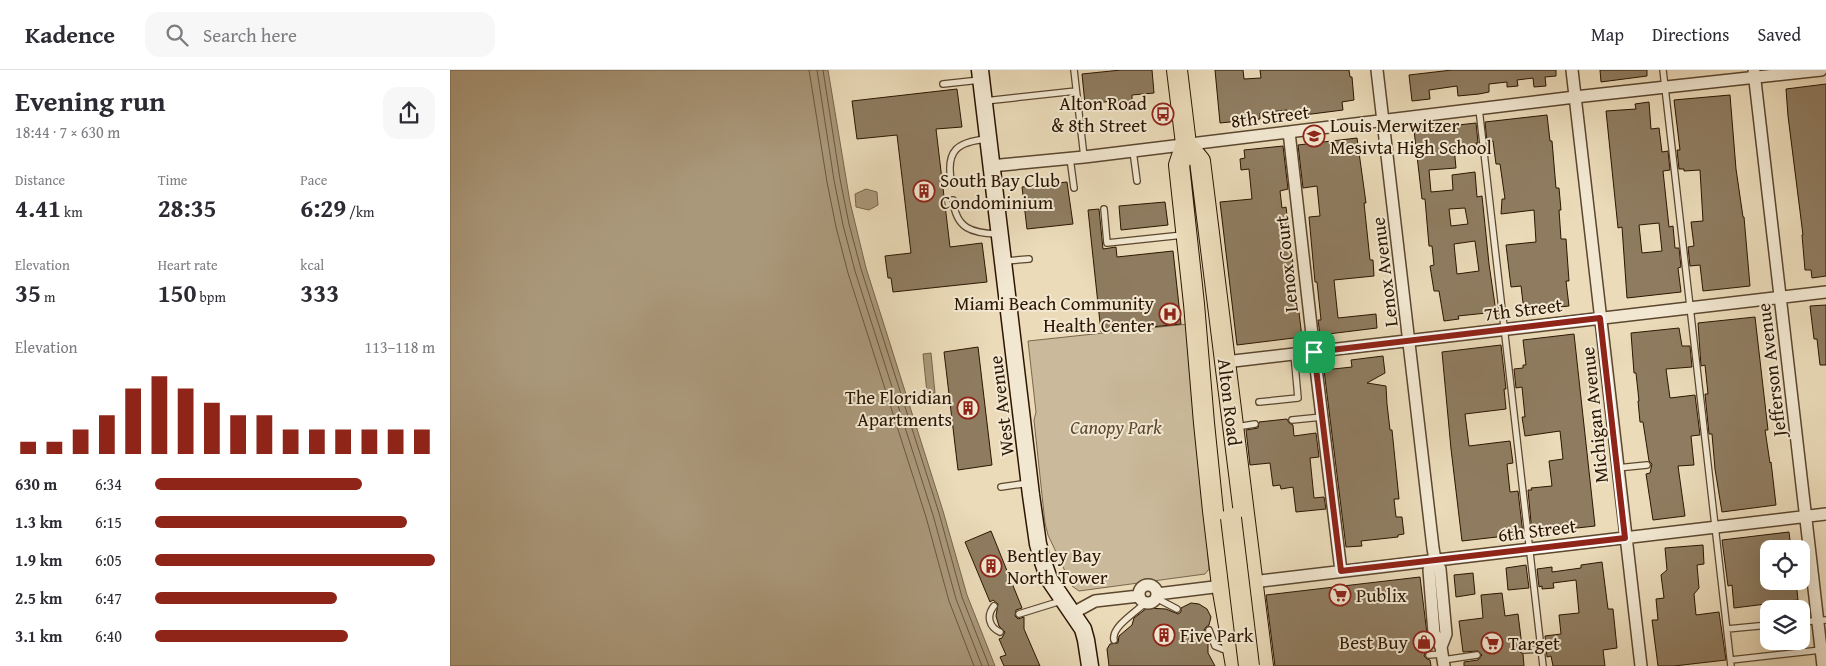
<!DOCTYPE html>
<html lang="en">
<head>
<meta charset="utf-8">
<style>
  body { margin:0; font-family:"Gentium Book Plus",serif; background:#f7f7f7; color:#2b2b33; height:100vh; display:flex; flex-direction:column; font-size:19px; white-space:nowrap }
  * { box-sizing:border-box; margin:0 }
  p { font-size:16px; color:#7c7c81 }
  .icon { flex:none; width:28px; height:28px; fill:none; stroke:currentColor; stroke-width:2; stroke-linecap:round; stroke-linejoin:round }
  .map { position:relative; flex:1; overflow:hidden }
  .sheet { display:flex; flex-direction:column; background:#fff; width:450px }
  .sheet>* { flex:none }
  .tools { position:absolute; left:1310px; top:470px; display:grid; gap:10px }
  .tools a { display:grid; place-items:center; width:50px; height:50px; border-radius:10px; background:#fff; box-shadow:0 5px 20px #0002; font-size:25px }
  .pin { position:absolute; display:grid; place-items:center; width:42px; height:42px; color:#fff; margin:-21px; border-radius:10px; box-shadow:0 2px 8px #0006 }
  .round { display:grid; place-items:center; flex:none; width:52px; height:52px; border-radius:15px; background:#f7f7f7 }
  .headline { display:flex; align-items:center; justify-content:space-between; height:85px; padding:0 15px }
  h1 { font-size:28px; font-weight:700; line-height:38px }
  .stats { display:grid; grid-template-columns:repeat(3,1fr); gap:8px; height:85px; padding:5px 15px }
  .stats div { display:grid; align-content:center }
  .stats b { font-size:25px; font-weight:700 }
  .stats small { font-size:14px; font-weight:400 }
  .stats p { font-size:14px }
  .chart { height:140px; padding:10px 15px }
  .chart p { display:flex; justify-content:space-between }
  .chart svg { width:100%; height:90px; margin-top:5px; stroke:#8f2418; stroke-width:6 }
  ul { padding:0 15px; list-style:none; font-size:16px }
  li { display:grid; grid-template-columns:80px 60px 1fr; align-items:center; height:38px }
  li i { height:12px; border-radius:6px; background:#8f2418 }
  header { display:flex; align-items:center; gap:30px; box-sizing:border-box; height:70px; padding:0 25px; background:#fff; border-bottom:1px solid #e1e1e2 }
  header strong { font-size:24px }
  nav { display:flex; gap:28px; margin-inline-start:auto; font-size:18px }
  .search { width:350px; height:45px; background:#f7f7f7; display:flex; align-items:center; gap:12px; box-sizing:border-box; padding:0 18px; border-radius:15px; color:#7c7c81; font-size:19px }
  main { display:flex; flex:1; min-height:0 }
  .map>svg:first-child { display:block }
  .green { fill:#cab99a; stroke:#7a674d }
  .water { fill:#aa987a; stroke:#776449 }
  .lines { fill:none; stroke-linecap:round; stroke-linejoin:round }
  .shore { stroke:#6a563d; stroke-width:1 }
  .building { fill:#8f7c60; stroke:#2b1500; fill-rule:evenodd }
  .lane-casing { stroke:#5b462e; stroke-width:8 }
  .street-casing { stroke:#5b462e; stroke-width:14 }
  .secondary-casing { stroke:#2b1500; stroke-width:19 }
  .highway-casing { stroke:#2b1500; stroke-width:22 }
  .lane { stroke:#f2e8d2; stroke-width:5.5 }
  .street { stroke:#f2e8d2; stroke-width:11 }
  .secondary { stroke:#f2e8d2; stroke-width:16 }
  .highway { stroke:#ebdbb9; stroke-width:20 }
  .highway-bridge-casing { stroke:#2b1500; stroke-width:22; stroke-linecap:butt }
  .highway-bridge { stroke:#ebdbb9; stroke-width:20 }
  .route-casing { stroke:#fff; stroke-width:10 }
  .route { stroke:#8f2418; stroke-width:6 }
  .labels { text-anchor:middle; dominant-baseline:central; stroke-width:4; stroke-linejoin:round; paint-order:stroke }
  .poi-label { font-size:19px; fill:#2b1500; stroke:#f2e8d2; text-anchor:start }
  .street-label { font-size:19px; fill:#2b1500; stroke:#f2e8d2 }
  .park-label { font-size:19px; font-style:italic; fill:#5b462e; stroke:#f2e8d2 }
</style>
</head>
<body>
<header>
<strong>Kadence</strong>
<div class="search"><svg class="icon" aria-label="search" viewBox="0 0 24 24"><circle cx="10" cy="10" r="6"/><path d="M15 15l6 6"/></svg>Search here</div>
<nav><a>Map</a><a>Directions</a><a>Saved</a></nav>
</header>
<main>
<section class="sheet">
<div class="headline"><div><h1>Evening run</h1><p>18:44 · 7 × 630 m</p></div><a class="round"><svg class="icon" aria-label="share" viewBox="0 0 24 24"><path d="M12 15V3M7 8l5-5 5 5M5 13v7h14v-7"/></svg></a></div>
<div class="stats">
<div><p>Distance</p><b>4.41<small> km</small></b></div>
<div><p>Time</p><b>28:35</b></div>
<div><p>Pace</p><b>6:29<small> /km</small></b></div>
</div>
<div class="stats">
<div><p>Elevation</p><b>35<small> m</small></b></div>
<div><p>Heart rate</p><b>150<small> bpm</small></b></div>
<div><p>kcal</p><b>333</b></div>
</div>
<div class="chart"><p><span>Elevation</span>113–118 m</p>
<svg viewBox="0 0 160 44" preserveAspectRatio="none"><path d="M5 44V38M15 44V38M25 44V32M35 44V25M45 44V12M55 44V6M65 44V12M75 44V19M85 44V25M95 44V25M105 44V32M115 44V32M125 44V32M135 44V32M145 44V32M155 44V32"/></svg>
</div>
<ul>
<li><b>630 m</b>6:34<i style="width:74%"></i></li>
<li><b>1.3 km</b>6:15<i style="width:90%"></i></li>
<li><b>1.9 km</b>6:05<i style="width:100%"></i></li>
<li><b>2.5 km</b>6:47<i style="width:65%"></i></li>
<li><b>3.1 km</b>6:40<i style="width:69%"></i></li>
</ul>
</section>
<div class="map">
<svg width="1376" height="596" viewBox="0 0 1376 596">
  <rect width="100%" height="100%" fill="#ebdbb9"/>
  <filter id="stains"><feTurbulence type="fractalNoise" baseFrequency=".004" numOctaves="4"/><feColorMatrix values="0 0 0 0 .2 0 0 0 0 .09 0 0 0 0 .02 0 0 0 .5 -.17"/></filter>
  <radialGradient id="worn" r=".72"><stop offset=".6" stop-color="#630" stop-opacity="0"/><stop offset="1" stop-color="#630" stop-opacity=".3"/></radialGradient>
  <path class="green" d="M738,254l21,245 -4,5 -126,17 -7,-5 -24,-51 -3,-12 -11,-103 2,-8 -8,-71z"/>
  <path class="water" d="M0,0h378l22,132 16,66 77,243 24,84 28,71h-545z
    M416,119l11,3 1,13 -9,5 -13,-3 -1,-13z
    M481,283l4,40h-8l-4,-39z"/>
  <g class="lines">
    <path class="shore" d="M359,0l18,112 9,45 12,46 78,244 23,84 25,65
      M367,0l17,110 9,45 12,46 78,244 23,84 26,67
      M373,0l17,109 9,45 12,45 78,244 23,84 27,69"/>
  </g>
  <path class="building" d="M671,0h31l2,23 -22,2v6l-18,2v-2l-29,3 -3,-30z
    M765,0h28l1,9 17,-1 -1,-8h89l1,7h2l2,23 -12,2 1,8 -55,7 -1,-7 -27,3v6l-40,4z
    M1002,0h104v6l-11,1 1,9 -12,1 -1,-9 -16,2 1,6 -11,1v-5l-18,2v8l-10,2 -21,2 -1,-10 -28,4 1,9 -18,2 -3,-26z
    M1150,0h47v6l-46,6z
    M1376,14v192l-14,2 -1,-8h-6l-3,-35h1l-15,-119 -2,-27z
    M507,19l5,38 -26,2 14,118 32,-4 5,39 -94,10 -2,-14h-3l-3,-22 26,-3 -14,-118 -40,4 -5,-38z
    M1280,25l6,74 7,48h1l6,69 -47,5 -3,-26 -10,1 -2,-19 6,-1 -3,-24 12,-1 -3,-51 -16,1v-2h-5l-2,-19h3l-6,-50z
    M1199,32l2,27 8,-1 3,24 6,-1 2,19 -7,1 6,56 4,-1 2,22h4l2,19 -3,1 3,24 -54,6 -5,-71 -4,1 -12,-117 30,-2 -1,-5zM1209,153l3,28 -20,2 -3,-28z
    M1097,45l3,26h2l4,47h3l2,22h-2l2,29h5l3,42h-3l3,25 -45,5 -3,-25 -10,1 -5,-42 30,-3 -2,-32 -33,4 1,-15h3l-5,-35h-4l-3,-23 -6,1 -2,-20z
    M1026,53l2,20h-2l1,2 -23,2 2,21 -27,2 2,22 22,-2 -1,-15 23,-3 2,25 5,-1 7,68 7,48 -38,4 1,3 -15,2 -5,-30h-5l-4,-25 4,-1 -2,-19h-3l-4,-47h-3l-8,-69zM1015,138l3,16 -17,2 -2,-17zM1025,171l4,30 -22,3 -3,-30z
    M907,68l9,65h-2l6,57h3l1,16 -40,4 4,38 38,-4 1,14 -57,7 -2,-15h3l-4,-38h-2l-6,-65 11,-1 -3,-30 -14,2 -5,-43z
    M833,76l5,43 -8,2 2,17 4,-1 16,130 -65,8 -17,-143 32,-3 -3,-30 -8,1 -1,-11 5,-1 -1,-8z
    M617,112l6,42 -46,5 -5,-42z
    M715,132l3,23 -47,5 -2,-24z
    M649,139l4,40 13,-2 1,10 56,-6 8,73 -80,8 -13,-122z
    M1376,235v60h-6l-3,-26h-3l-4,-33z
    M1305,247l13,113h-3l5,33 1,-1 5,43 -54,7 -7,-43 -3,-35h-3l-4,-40h3l-3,-29 -4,1 -3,-43z
    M1229,258l3,18h8l2,21 -26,2 4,29 25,-3 5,40 -9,1 3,29 -16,1 7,50 -32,4 -7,-46 4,-1 2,-9 -3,-3 -6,-39h-3l-2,-21h1l-3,-28h-2l-3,-40z
    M1124,264l21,192 -63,7 -4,-43h4l-1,-2 21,-2 -3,-25 14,-2 -3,-28 -35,5 -3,-19h3l-3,-30 -6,1 -2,-19 9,-1v-3h3l-3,-25z
    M1051,275l5,44h-2l2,20 -41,5 4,32 41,-5 3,22 -6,1 3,28 8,-1 5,43 -61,7 -11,-92 -9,-97z
    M528,277l14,118 -34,5 -14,-118z
    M933,286l2,17 -18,10 19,3 1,18 3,26h2l7,69h-5l2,18h6l2,17 -6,1v2l-37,4 1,5 -16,1 -22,-177 28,-3 -1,-7z
    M837,349l2,4 4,2 1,11 22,-3 3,24 -9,1 4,40 10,-1 2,12 -30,3 -3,-25 -12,2 -1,-4 -7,1 -3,-23 -20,2 -4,-35 12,-2 1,-6z
    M541,461l31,77 -6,2 -1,6 3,3 6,-2v12l16,37h-36l-4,-9 6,-2 -7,-16 3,-1 3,-6 -6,-6 -3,-10 2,-12 -5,-4 -3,2 -25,-60z
    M1339,462l2,17h-22v35l27,-3 2,19 -64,8 -2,-23 -4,1 -6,-46z
    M1253,475l1,19 -7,1 2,23 -5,6 2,21 23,-3 7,48 -52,6h-16l-6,-46h6l-2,-21 8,-1 -3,-23 6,-5 -2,-22z
    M1152,492l6,47h5l4,39 -14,2 2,16h-52l-2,-10 -4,1 -2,-21 16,-2 -2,-19 20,-2 -3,-33 -23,3 1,5 -12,1v-3l-3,1 -2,-18 15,-2v5l29,-4v-3z
    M1076,495l3,23 -21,2 -2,-22z
    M1023,503l2,21 -19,3 -2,-22z
    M970,507l9,73 -4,3 -1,3 3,3 3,1 1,6h-156l-9,-71z
    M1052,523l3,23 13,-2 4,32 -3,5 4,3 1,12h-60v-4l14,-2 4,-5 -4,-4 -15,1 -4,-31 24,-3 -2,-23z
    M741,533l8,1 8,5 4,8 -2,8 -3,2 -2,3 4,12v11l7,13h-106l-2,-17 3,-5 8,-1 1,-7 13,-11 2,-7 13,-10 19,1 12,5 3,-2v-4z"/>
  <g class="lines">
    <g class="lane-casing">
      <path id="lane" d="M624,0l10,87
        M1213,0l68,596
        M493,14l37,-4
        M535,31l91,-10
        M1029,39l64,557
        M683,81l4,30
        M620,88l4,30
        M501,110c-5,-30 7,-38 35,-41
        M503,130c3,29 19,33 44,34
        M654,139l3,34 76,-8
        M555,191l24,-2
        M809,332l39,-4 -4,-44
        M842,350l30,-3
        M786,357l19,-3
        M1167,398l30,-3
        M551,417l28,-4
        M706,528l21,11
        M544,536c-8,10 -5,21 6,26
        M569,544l42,-13
        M1351,552l25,-2
        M1277,559l42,-4
        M759,560l6,16 15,6
        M664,570c-3,-13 22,-28 31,-37
        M1074,580l17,-1
        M979,585l13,-1
        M993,590l34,-5
        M1281,590l90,-10"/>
    </g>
    <g class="street-casing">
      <path id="street" d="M927,0l56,478 2,12 5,9 6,65 -5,13
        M1122,0l69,596
        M1304,2l69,594
        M839,62l25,220 27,219
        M541,96l93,-9 491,-60 246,-27
        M775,292l601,-70
        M985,490l-6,10 5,63 7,14 3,19
        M802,512l574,-68
        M689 524a9 9 0 1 1 18 0a9 9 0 1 1-18 0Z
        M707,524l65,-8
        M623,543l22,-12 44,-5"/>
    </g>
    <g class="secondary-casing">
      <path id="secondary" d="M530,0l51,425 7,49 5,18 6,17 34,50 3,11 4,26"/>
    </g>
    <g class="highway-casing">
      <path id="highway" d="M727,0l9,74 -7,21 15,139 10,119 9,88 9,75 14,80
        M736,74l14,17 63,505"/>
    </g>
    <use href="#lane" class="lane"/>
    <use href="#street" class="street"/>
    <use href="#secondary" class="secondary"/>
    <use href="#highway" class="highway"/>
    <g class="highway-bridge-casing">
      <path id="highway-bridge" d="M781,448l18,148"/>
    </g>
    <use href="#highway-bridge" class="highway-bridge"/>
  </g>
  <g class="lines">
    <g class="route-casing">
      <path id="route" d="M1150,248l25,220 -284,33 -27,-219z"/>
    </g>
    <use href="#route" class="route"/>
  </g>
  <defs>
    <g id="bus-ring" transform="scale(1.125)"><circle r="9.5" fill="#f2e8d2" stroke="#8f2418" stroke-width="1.5"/><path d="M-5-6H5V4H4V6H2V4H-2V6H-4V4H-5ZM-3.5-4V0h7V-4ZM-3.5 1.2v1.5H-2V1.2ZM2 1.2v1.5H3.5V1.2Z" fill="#8f2418"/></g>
    <g id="school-ring" transform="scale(1.125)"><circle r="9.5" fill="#f2e8d2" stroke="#8f2418" stroke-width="1.5"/><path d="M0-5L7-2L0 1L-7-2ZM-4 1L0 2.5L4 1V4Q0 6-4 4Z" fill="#8f2418"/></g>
    <g id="building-ring" transform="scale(1.125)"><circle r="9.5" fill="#f2e8d2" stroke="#8f2418" stroke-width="1.5"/><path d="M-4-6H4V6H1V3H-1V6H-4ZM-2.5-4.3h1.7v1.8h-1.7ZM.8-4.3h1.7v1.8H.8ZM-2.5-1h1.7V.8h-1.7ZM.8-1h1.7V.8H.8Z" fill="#8f2418"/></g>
    <g id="hospital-ring" transform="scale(1.125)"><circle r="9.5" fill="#f2e8d2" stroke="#8f2418" stroke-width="1.5"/><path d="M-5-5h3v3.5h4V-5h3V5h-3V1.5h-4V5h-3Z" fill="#8f2418"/></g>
    <g id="supermarket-ring" transform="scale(1.125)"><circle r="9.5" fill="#f2e8d2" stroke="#8f2418" stroke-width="1.5"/><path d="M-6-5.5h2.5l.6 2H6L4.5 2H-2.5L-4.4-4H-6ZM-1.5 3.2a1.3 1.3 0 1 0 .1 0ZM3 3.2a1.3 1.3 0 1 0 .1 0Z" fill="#8f2418"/></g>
    <g id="shop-ring" transform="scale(1.125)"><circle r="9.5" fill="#f2e8d2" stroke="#8f2418" stroke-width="1.5"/><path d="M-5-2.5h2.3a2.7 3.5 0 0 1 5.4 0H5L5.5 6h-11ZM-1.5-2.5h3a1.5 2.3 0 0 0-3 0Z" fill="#8f2418"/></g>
  </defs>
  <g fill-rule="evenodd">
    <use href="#bus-ring" x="713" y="44"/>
    <use href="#school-ring" x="864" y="66"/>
    <use href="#building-ring" x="474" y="121"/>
    <use href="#hospital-ring" x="720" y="244"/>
    <use href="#building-ring" x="518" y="338"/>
    <use href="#building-ring" x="541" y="496"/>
    <use href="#supermarket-ring" x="890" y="525"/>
    <use href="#building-ring" x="714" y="565"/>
    <use href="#shop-ring" x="974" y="572"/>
    <use href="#supermarket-ring" x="1042" y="573"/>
  </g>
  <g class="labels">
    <g class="poi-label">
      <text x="697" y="33" text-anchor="end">Alton Road<tspan x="697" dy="22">&amp; 8th Street</tspan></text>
      <text x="880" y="55">Louis Merwitzer<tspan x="880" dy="22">Mesivta High School</tspan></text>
      <text x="490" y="110">South Bay Club<tspan x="490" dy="22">Condominium</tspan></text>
      <text x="704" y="233" text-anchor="end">Miami Beach Community<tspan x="704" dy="22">Health Center</tspan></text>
      <text x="502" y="327" text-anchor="end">The Floridian<tspan x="502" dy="22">Apartments</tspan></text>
      <text x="557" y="485">Bentley Bay<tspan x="557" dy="22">North Tower</tspan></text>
      <text x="906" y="525">Publix</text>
      <text x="730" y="565">Five Park</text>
      <text x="958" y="572" text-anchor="end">Best Buy</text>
      <text x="1058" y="573">Target</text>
    </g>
    <g class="street-label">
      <text transform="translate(820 46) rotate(-7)">8th Street</text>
      <text transform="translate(836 194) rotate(-96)">Lenox Court</text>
      <text transform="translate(934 202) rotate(-97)">Lenox Avenue</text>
      <text transform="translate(1073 239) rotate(-7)">7th Street</text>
      <text transform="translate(1321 300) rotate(-97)">Jefferson Avenue</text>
      <text transform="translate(780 332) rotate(83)">Alton Road</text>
      <text transform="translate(551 336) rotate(-97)">West Avenue</text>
      <text transform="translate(1144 345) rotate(-96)">Michigan Avenue</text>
      <text transform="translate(1087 460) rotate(-7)">6th Street</text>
    </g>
    <g class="park-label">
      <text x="666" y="357">Canopy Park</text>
    </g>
  </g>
  <rect width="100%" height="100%" filter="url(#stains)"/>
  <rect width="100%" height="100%" fill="url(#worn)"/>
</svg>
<div class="tools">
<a><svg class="icon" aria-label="locate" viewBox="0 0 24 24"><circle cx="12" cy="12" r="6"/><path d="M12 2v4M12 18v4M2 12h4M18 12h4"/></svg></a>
<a><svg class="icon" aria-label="layers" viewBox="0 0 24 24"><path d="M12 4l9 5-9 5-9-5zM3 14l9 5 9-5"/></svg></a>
</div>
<div class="pin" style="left:864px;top:282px;background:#1e9e55"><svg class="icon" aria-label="arrive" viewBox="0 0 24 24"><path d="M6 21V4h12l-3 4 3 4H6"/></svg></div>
</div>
</main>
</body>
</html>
